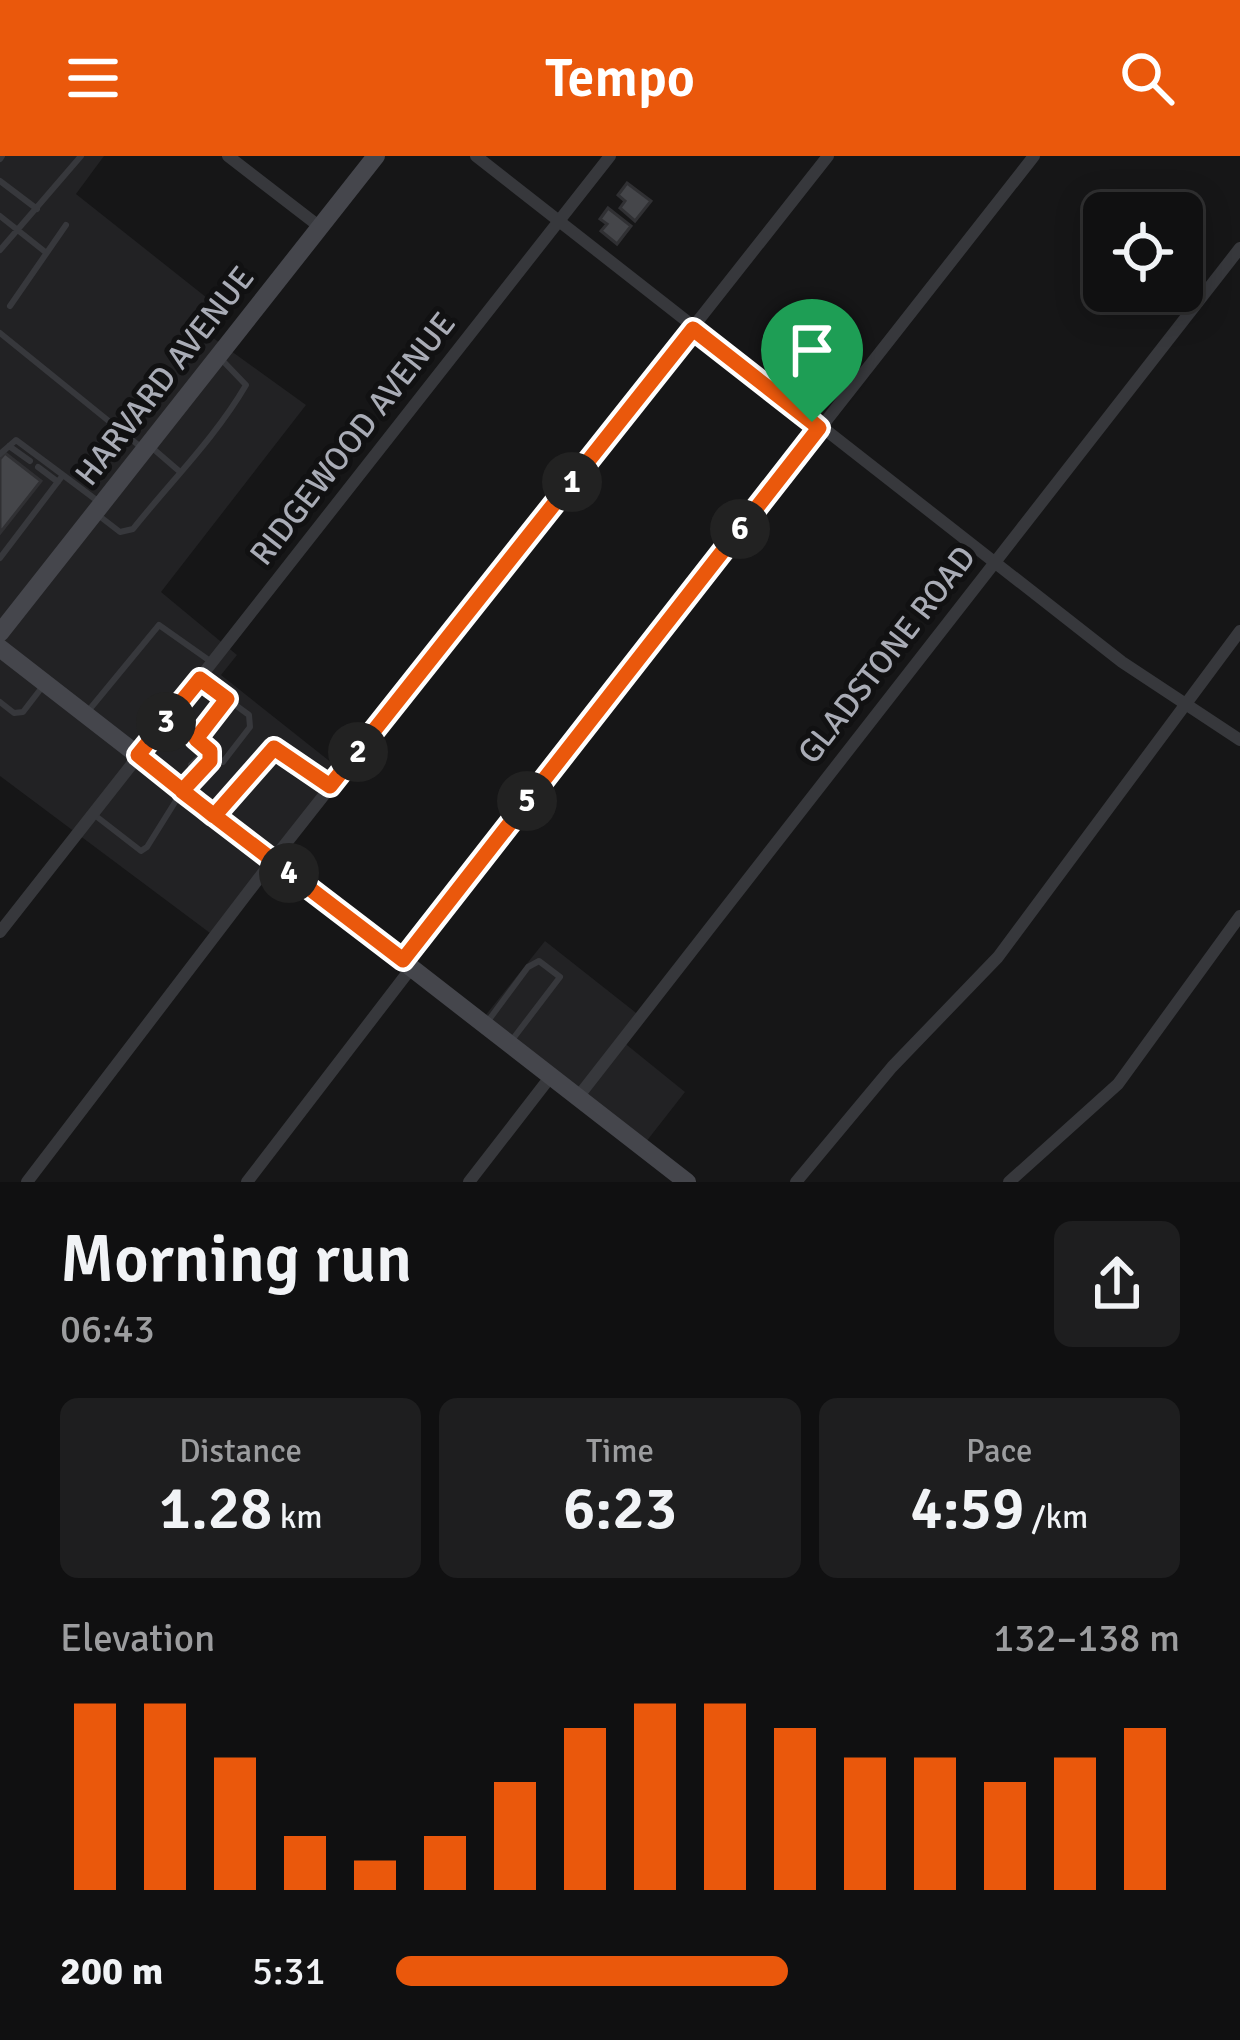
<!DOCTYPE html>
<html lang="en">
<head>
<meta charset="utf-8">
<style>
  body { margin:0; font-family:Signika,sans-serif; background:#1e1e1f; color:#f1f3f6; height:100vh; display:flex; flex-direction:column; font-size:45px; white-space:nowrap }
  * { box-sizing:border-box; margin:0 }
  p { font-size:39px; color:#9c9d9f }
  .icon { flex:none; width:66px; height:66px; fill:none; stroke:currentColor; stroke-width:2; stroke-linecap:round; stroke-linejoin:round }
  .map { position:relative; height:1026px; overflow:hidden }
  .side { display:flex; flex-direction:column; background:#101011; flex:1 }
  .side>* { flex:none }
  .controls { position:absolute; left:1083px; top:36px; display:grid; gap:24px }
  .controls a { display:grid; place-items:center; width:120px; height:120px; border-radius:18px; background:#101011; box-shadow:0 6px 30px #0003,0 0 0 3px #303031; font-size:60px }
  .pin { position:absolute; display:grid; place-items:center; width:102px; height:102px; color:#fff; margin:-123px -51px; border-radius:50% 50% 50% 0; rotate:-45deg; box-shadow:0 0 12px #0007 }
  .pin .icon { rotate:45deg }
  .km { position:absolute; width:60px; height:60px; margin:-30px; border-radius:50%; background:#222; color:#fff; font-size:33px; line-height:60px; text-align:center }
  .round { display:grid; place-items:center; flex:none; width:126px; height:126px; border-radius:18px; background:#1e1e1f }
  .headline { display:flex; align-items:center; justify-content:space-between; height:204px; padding:0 60px }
  h1 { font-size:66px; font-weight:600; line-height:90px }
  .metrics { display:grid; grid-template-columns:repeat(3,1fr); gap:18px; height:204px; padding:12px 60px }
  .metrics div { display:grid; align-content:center; border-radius:18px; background:#1e1e1f; text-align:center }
  .metrics b { font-size:60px; font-weight:600 }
  .metrics small { font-size:33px; font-weight:400 }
  .metrics p { font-size:33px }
  .chart { height:336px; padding:24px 60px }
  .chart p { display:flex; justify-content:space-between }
  .chart svg { width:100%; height:216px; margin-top:12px; stroke:#ea580c; stroke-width:6 }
  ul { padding:0 60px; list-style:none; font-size:39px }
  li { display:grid; grid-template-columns:192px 144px 1fr; align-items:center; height:90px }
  li i { height:30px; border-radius:15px; background:#ea580c }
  header { display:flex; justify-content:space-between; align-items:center; height:156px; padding:0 60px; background:#ea580c; color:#fff; font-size:54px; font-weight:600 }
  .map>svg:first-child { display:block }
  .built { fill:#222224 }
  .building { fill:#45464a; stroke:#303033; stroke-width:3 }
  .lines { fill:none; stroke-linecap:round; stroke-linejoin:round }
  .service { stroke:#37383c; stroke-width:6 }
  .minor { stroke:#37383c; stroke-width:12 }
  .secondary { stroke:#45464c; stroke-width:18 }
  .route-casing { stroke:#fff; stroke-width:24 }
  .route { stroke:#ea580c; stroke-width:15 }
  .labels { text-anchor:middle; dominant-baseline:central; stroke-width:10; stroke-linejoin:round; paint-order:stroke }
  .street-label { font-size:33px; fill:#a9acb6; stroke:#111112 }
</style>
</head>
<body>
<header><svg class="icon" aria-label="menu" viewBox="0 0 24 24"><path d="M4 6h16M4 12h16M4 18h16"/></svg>Tempo<svg class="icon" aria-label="search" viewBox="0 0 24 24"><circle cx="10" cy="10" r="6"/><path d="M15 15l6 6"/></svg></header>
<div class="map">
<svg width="1240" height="1026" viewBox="0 0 1240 1026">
  <rect width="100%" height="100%" fill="#161617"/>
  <path class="built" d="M0,0h104l-28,38 150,119 -17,22 97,70 -145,187 76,63 -16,20 121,96 -128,165 -214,-160z
    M545,785l95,75 -18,25 63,51 -43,55 -161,-126z"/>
  <path class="building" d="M627,27l24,18 -16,20 -15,-13 5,-7 -7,-6z
    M608,52l23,18 -14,18 -16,-13 6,-7 -7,-5z
    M5,297l36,28 -41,52v-74z"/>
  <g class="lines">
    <path class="service" d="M0,3l2,-3
      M0,25l37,28
      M0,60l44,35
      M0,94l81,-94
      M10,150l56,-81
      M0,177l142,115
      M9,290l21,15
      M150,290l29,25
      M0,298l16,-14 47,35
      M38,311l20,15
      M98,359l22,17 13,-3c39,-49 82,-91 113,-144l-24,-25
      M0,402l63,-83 36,27
      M200,523l49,36 1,12 -27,35 -27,-23 31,-40
      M0,546l14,11 9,-1 20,-26
      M89,554l70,-85 51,36
      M193,620l-2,-11 15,-14
      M92,657l49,38 6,-4 35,-56 28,-30v-10
      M216,659l58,-67 56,38
      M488,865l40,-54 11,-6 21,16 -48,63"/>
    <path class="minor" d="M228,0l92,71
      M476,0l646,506 118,78
      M0,776l610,-776
      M403,804l631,-804
      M578,941l662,-849
      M27,1026l245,-321 556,-705
      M247,1026l165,-215
      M469,1026l82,-106
      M796,1026l96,-115 106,-110 242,-326
      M1009,1026l109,-98 122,-168"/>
    <path class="secondary" d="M0,477l376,-477
      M0,492l687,534"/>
  </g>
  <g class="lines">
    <g class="route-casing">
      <path id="route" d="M812,266l-119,-93 -363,457 -56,-38 -60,68 -76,-61 62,-76 27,20 -31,40 14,12v10l-28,30 221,169 416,-532 -7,-6"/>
    </g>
    <use href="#route" class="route"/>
  </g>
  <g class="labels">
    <g class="street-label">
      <text transform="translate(165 220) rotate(-52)">HARVARD AVENUE</text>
      <text transform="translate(353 283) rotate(-52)">RIDGEWOOD AVENUE</text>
      <text transform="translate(887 499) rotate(-52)">GLADSTONE ROAD</text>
    </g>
  </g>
</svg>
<div class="controls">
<a><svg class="icon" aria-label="locate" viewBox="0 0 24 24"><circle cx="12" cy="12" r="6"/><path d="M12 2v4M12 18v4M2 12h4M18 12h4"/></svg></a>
</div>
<div class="pin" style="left:812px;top:266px;background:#1e9e55"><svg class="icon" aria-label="arrive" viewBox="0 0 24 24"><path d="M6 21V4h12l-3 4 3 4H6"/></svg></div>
<b class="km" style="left:572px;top:326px">1</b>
<b class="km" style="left:358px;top:596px">2</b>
<b class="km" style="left:166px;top:566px">3</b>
<b class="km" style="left:289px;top:717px">4</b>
<b class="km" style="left:527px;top:645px">5</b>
<b class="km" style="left:740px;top:373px">6</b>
</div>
<section class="side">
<div class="headline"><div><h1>Morning run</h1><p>06:43</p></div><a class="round"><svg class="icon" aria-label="share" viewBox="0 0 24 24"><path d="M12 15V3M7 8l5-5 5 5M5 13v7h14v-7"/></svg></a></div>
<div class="metrics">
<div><p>Distance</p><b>1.28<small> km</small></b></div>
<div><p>Time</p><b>6:23</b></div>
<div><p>Pace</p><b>4:59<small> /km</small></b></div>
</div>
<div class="chart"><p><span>Elevation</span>132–138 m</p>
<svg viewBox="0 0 160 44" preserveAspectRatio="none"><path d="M5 44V6M15 44V6M25 44V17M35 44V33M45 44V38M55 44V33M65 44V22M75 44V11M85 44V6M95 44V6M105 44V11M115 44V17M125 44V17M135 44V22M145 44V17M155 44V11"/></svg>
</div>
<ul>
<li><b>200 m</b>5:31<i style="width:50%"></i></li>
</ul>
</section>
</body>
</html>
